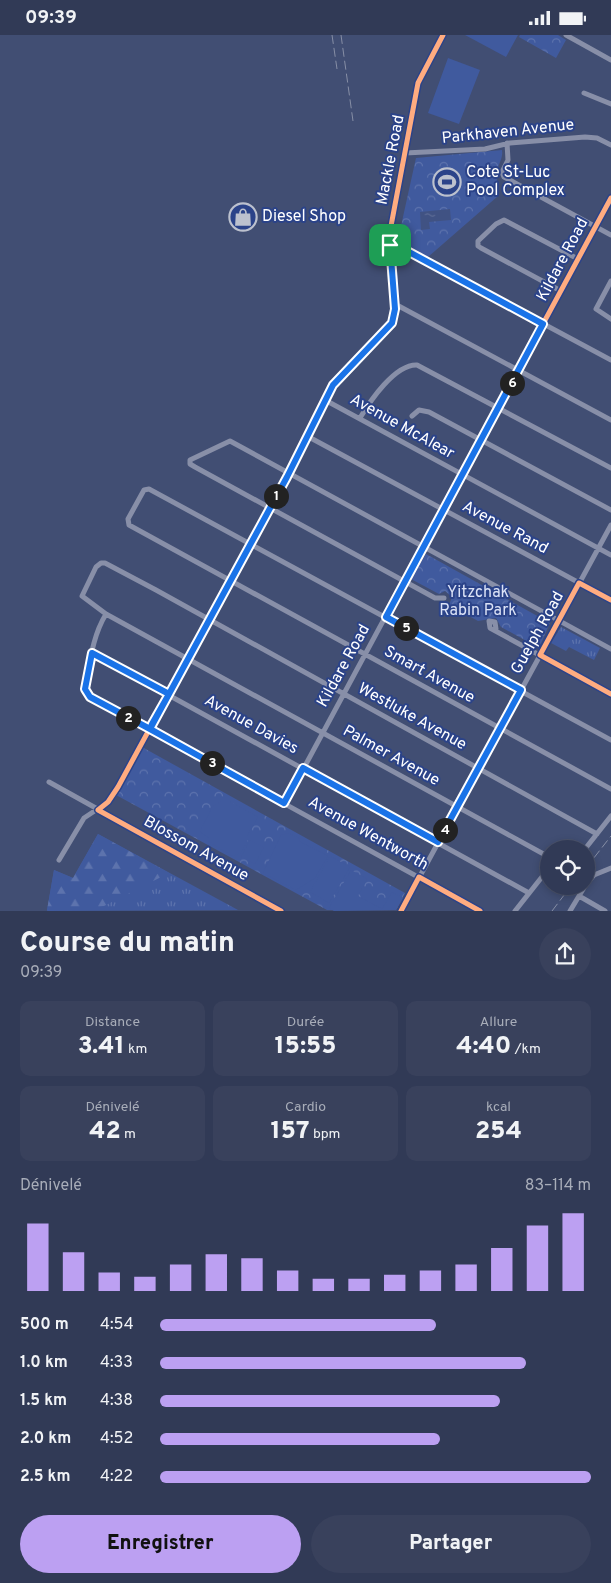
<!DOCTYPE html>
<html lang="fr">
<head>
<meta charset="utf-8">
<style>
  body { margin:0; font-family:Overpass,sans-serif; background:#39415c; color:#f1f3f6; height:100vh; display:flex; flex-direction:column; font-size:19px; white-space:nowrap }
  * { box-sizing:border-box; margin:0 }
  p { font-size:16px; color:#a8adb9 }
  .icon { flex:none; width:28px; height:28px; fill:none; stroke:currentColor; stroke-width:2; stroke-linecap:round; stroke-linejoin:round }
  .map { position:relative; height:876px; overflow:hidden }
  .details { display:flex; flex-direction:column; background:#313a56; flex:1 }
  .details>* { flex:none }
  .buttons { position:absolute; left:540px; top:805px; display:grid; gap:10px }
  .buttons a { display:grid; place-items:center; width:55px; height:55px; border-radius:50%; background:#313a56; box-shadow:0 2px 8px #0003,0 0 0 1px #4c546c; font-size:25px }
  .pin { position:absolute; display:grid; place-items:center; width:42px; height:42px; color:#fff; margin:-21px; border-radius:10px; box-shadow:0 2px 8px #0006 }
  .km { position:absolute; width:25px; height:25px; margin:-12px; border-radius:50%; background:#222; color:#fff; font-size:14px; line-height:25px; text-align:center }
  .round { display:grid; place-items:center; flex:none; width:52px; height:52px; border-radius:26px; background:#39415c }
  .overview { display:flex; align-items:center; justify-content:space-between; height:85px; padding:0 20px }
  h1 { font-size:28px; font-weight:800; line-height:38px }
  .stats { display:grid; grid-template-columns:repeat(3,1fr); gap:8px; height:85px; padding:5px 20px }
  .stats div { display:grid; align-content:center; border-radius:10px; background:#39415c; text-align:center }
  .stats b { font-size:25px; font-weight:800 }
  .stats small { font-size:14px; font-weight:400 }
  .stats p { font-size:14px }
  .chart { height:140px; padding:10px 20px }
  .chart p { display:flex; justify-content:space-between }
  .chart svg { width:100%; height:90px; margin-top:5px; stroke:#bca0f2; stroke-width:6 }
  .action { display:flex; gap:10px; margin-top:auto; padding:10px 20px }
  .action a { flex:1; height:58px; border-radius:30px; background:#bca0f2; color:#111; font-size:20px; font-weight:800; line-height:58px; text-align:center }
  .action a+a { background:#39415c; color:#f1f3f6 }
  ul { padding:0 20px; list-style:none; font-size:16px }
  li { display:grid; grid-template-columns:80px 60px 1fr; align-items:center; height:38px }
  li i { height:12px; border-radius:6px; background:#bca0f2 }
  .status { display:flex; justify-content:space-between; align-items:center; height:35px; padding:0 25px; background:#313a56; direction:ltr }
  .status svg { height:14px; fill:currentColor }
  .map>svg:first-child { display:block }
  .grass { fill:url(#grass-tufts) }
  .forest { fill:url(#forest-firs) }
  .park { fill:url(#park-crowns) }
  .garden { fill:#405a9e }
  .water { fill:url(#water-ripples) }
  .lines { fill:none; stroke-linecap:round; stroke-linejoin:round }
  .minor { stroke:#888fa8; stroke-width:5 }
  .rail { stroke:#878fa6; stroke-width:1; stroke-dasharray:9 4; stroke-linecap:butt }
  .cycleway-casing { stroke:#2b4389; stroke-width:8 }
  .cycleway { stroke:#ffac80; stroke-width:5 }
  .route-casing { stroke:#fff; stroke-width:10 }
  .route { stroke:#1a73e8; stroke-width:6 }
  .labels { text-anchor:middle; dominant-baseline:central; stroke-width:4; stroke-linejoin:round; paint-order:stroke }
  .street-label { font-size:16px; fill:#fff; stroke:#2b4389 }
  .poi-label { font-size:16px; fill:#fff; stroke:#2b4389; text-anchor:start }
  .park-label { font-size:16px; fill:#dce3f7; stroke:#2b4389 }
</style>
</head>
<body>
<div class="status"><b>09:39</b><svg viewBox="0 0 49 12"><path d="M0 12V9h3v3zM5 12V6h3v6zM10 12V3h3v9zM15 12V0h3v12zM26 1h20v11H26zM47 4h2v5h-2z"/></svg></div>
<div class="map">
<svg width="611" height="876" viewBox="0 0 611 876">
  <defs>
    <pattern id="grass-tufts" width="24" height="20" patternUnits="userSpaceOnUse" patternTransform="scale(1.25)"><rect width="24" height="20" fill="#405a9e"/><path d="M3 7l-1-3M5 7V3M7 7l1-3M15 17l-1-3M17 17v-4M19 17l1-3" fill="none" stroke="#5d73ad"/></pattern>
    <pattern id="forest-firs" width="22" height="20" patternUnits="userSpaceOnUse" patternTransform="scale(1.25)"><rect width="22" height="20" fill="#405a9e"/><path d="M5 1l3.5 6h-7zM16 11l3.5 6h-7z" fill="#5d73ad"/></pattern>
    <pattern id="park-crowns" width="20" height="18" patternUnits="userSpaceOnUse" patternTransform="scale(1.25)"><rect width="20" height="18" fill="#405a9e"/><path d="M2 6a3 3 0 1 1 6 0M12 15a3 3 0 1 1 6 0" fill="none" stroke="#5d73ad"/></pattern>
    <pattern id="water-ripples" width="26" height="14" patternUnits="userSpaceOnUse" patternTransform="scale(1.25)"><rect width="26" height="14" fill="#405283"/><path d="M2 4q2-2 4 0t4 0M15 11q2-2 4 0t4 0" fill="none" stroke="#5d6c96"/></pattern>
  </defs>
  <rect width="100%" height="100%" fill="#414e73"/>
  <path class="grass" d="M561,592l39,21 -6,12 -25,-13 -3,4 -15,-8z
    M98,799l140,76 -191,1 7,-41 19,8z"/>
  <path class="forest" d="M98,799l71,39 -65,33 -17,4h-40l7,-40 19,8z"/>
  <path class="park" d="M520,0h38l8,5 -10,18 -37,-21z
    M502,115c1,8 -3,13 -5,21 -1,7 2,17 1,25l-70,61 -28,-15 1,-16 15,-68z
    M426,519l124,69 -11,25 -38,-21 -5,-9 -18,3 -29,-16 3,-8 -7,-6 -6,3 -28,-15z
    M142,712l263,146 -9,17h-69l-211,-115z"/>
  <path class="garden" d="M465,0h53l-12,22z
    M448,23l32,12 -21,54 -31,-11z
    M222,766h7l29,16 -11,19 2,2 -8,15 -9,3 -24,-15 1,-3 -9,-6 12,-25z
    M289,798l11,6 -1,2 29,15 -13,22 -19,12 -33,-17 18,-38z
    M250,805l14,7 -9,17 -14,-7z
    M330,821l20,11 -21,36 -19,-11z
    M351,835l16,9 -9,17 24,13 10,-17 11,6 -7,12 -62,1 -5,-3z"/>
  <path class="water" d="M450,174l1,11 -22,2 1,7 -9,1 -1,-18z"/>
  <g class="lines">
    <path class="minor" d="M566,0l45,25
      M584,58l27,11
      M507,108l1,17 -6,12 2,5 107,58
      M405,118l80,-4 25,-6 75,-6 12,1 14,7
      M390,210h6l215,115
      M611,246l-15,28 15,10
      M561,256l-80,-43 -3,-2v-5l18,-17 8,-4 74,39
      M395,269l216,116
      M325,365l286,155
      M412,381l7,-6 10,2 182,98
      M360,383c10,-17 35,-54 57,-53l194,103
      M307,401l304,164
      M444,563h-9l-240,-131 -5,-3v-4l40,-19 381,208
      M106,579c-14,23 -16,49 -21,75l5,8 390,214
      M496,594l-1,-7 -6,-1 1,7 121,66
      M92,618l437,240
      M611,705l-462,-251 -5,1 -16,29 1,6 482,264
      M49,747l232,129
      M285,768l326,-605
      M585,814l26,-33
      M549,822l-443,-243 -24,-18 14,-29 5,-4h4l51,27 441,244
      M59,825l25,-42 24,-16 6,-7 173,-319 46,-91 60,-64c8,-25 -6,-66 -2,-95l27,-143 25,-48
      M586,849l8,-9 17,-7
      M579,861l26,15
      M401,876l210,-386
      M515,876l34,-43
      M570,876l15,-25"/>
    <path class="rail" d="M332,0l5,34
      M341,0l12,86
      M586,833l25,-32
      M552,876l19,-25"/>
    <g class="cycleway-casing">
      <path id="cycleway" d="M423,511l188,-348
        M611,565l-32,-17 -39,72 71,39
        M281,876l-183,-101 10,-8 10,-15 169,-311 46,-91 60,-64c8,-25 -6,-66 -2,-95l27,-143 25,-48
        M401,876l18,-34 61,34"/>
    </g>
    <use href="#cycleway" class="cycleway"/>
  </g>
  <g class="lines">
    <g class="route-casing">
      <path id="route" d="M390,210l5,64 -3,14 -59,62 -46,92 -118,217 -19,35 -60,-32 -5,-8 7,-36 77,41 -17,30 -2,5 134,74 19,-35 135,74 83,-152 -135,-73 157,-293 -147,-79h-6"/>
    </g>
    <use href="#route" class="route"/>
  </g>
  <defs>
    <g id="stadium-ring" transform="scale(1.4375)"><circle r="9.5" fill="#2b4389" stroke="#bcc1ce" stroke-width="1.5"/><path d="M0-5a6.5 5 0 1 0 0 10a6.5 5 0 1 0 0-10ZM-3.5-1.8h7v3.6h-7Z" fill="#bcc1ce"/></g>
    <g id="shop-ring" transform="scale(1.4375)"><circle r="9.5" fill="#2b4389" stroke="#bcc1ce" stroke-width="1.5"/><path d="M-5-2.5h2.3a2.7 3.5 0 0 1 5.4 0H5L5.5 6h-11ZM-1.5-2.5h3a1.5 2.3 0 0 0-3 0Z" fill="#bcc1ce"/></g>
  </defs>
  <g fill-rule="evenodd">
    <use href="#stadium-ring" x="447" y="147"/>
    <use href="#shop-ring" x="243" y="182"/>
  </g>
  <g class="labels">
    <g class="street-label">
      <text transform="translate(508 97) rotate(-6)">Parkhaven Avenue</text>
      <text transform="translate(391 125) rotate(-79)">Mackle Road</text>
      <text transform="translate(563 225) rotate(-62)">Kildare Road</text>
      <text transform="translate(402 392) rotate(29)">Avenue McAlear</text>
      <text transform="translate(505 493) rotate(28)">Avenue Rand</text>
      <text transform="translate(538 598) rotate(-61)">Guelph Road</text>
      <text transform="translate(344 631) rotate(-61)">Kildare Road</text>
      <text transform="translate(429 640) rotate(29)">Smart Avenue</text>
      <text transform="translate(412 682) rotate(29)">Westluke Avenue</text>
      <text transform="translate(251 690) rotate(29)">Avenue Davies</text>
      <text transform="translate(391 721) rotate(29)">Palmer Avenue</text>
      <text transform="translate(368 799) rotate(29)">Avenue Wentworth</text>
      <text transform="translate(196 814) rotate(29)">Blossom Avenue</text>
    </g>
    <g class="poi-label">
      <text x="466" y="138">Cote St-Luc<tspan x="466" dy="18">Pool Complex</tspan></text>
      <text x="262" y="182">Diesel Shop</text>
    </g>
    <g class="park-label">
      <text x="478" y="558">Yitzchak<tspan x="478" dy="18">Rabin Park</tspan></text>
    </g>
  </g>
</svg>
<div class="buttons">
<a><svg class="icon" aria-label="locate" viewBox="0 0 24 24"><circle cx="12" cy="12" r="6"/><path d="M12 2v4M12 18v4M2 12h4M18 12h4"/></svg></a>
</div>
<div class="pin" style="left:390px;top:210px;background:#1e9e55"><svg class="icon" aria-label="arrive" viewBox="0 0 24 24"><path d="M6 21V4h12l-3 4 3 4H6"/></svg></div>
<b class="km" style="left:276px;top:461px">1</b>
<b class="km" style="left:128px;top:683px">2</b>
<b class="km" style="left:212px;top:728px">3</b>
<b class="km" style="left:445px;top:795px">4</b>
<b class="km" style="left:406px;top:593px">5</b>
<b class="km" style="left:512px;top:348px">6</b>
</div>
<section class="details">
<div class="overview"><div><h1>Course du matin</h1><p>09:39</p></div><a class="round"><svg class="icon" aria-label="share" viewBox="0 0 24 24"><path d="M12 15V3M7 8l5-5 5 5M5 13v7h14v-7"/></svg></a></div>
<div class="stats">
<div><p>Distance</p><b>3.41<small> km</small></b></div>
<div><p>Durée</p><b>15:55</b></div>
<div><p>Allure</p><b>4:40<small> /km</small></b></div>
</div>
<div class="stats">
<div><p>Dénivelé</p><b>42<small> m</small></b></div>
<div><p>Cardio</p><b>157<small> bpm</small></b></div>
<div><p>kcal</p><b>254</b></div>
</div>
<div class="chart"><p><span>Dénivelé</span>83–114 m</p>
<svg viewBox="0 0 160 44" preserveAspectRatio="none"><path d="M5 44V11M15 44V25M25 44V35M35 44V37M45 44V31M55 44V26M65 44V28M75 44V34M85 44V38M95 44V38M105 44V36M115 44V34M125 44V31M135 44V23M145 44V12M155 44V6"/></svg>
</div>
<ul>
<li><b>500 m</b>4:54<i style="width:64%"></i></li>
<li><b>1.0 km</b>4:33<i style="width:85%"></i></li>
<li><b>1.5 km</b>4:38<i style="width:79%"></i></li>
<li><b>2.0 km</b>4:52<i style="width:65%"></i></li>
<li><b>2.5 km</b>4:22<i style="width:100%"></i></li>
</ul>
<div class="action"><a>Enregistrer</a><a>Partager</a></div>
</section>
</body>
</html>
